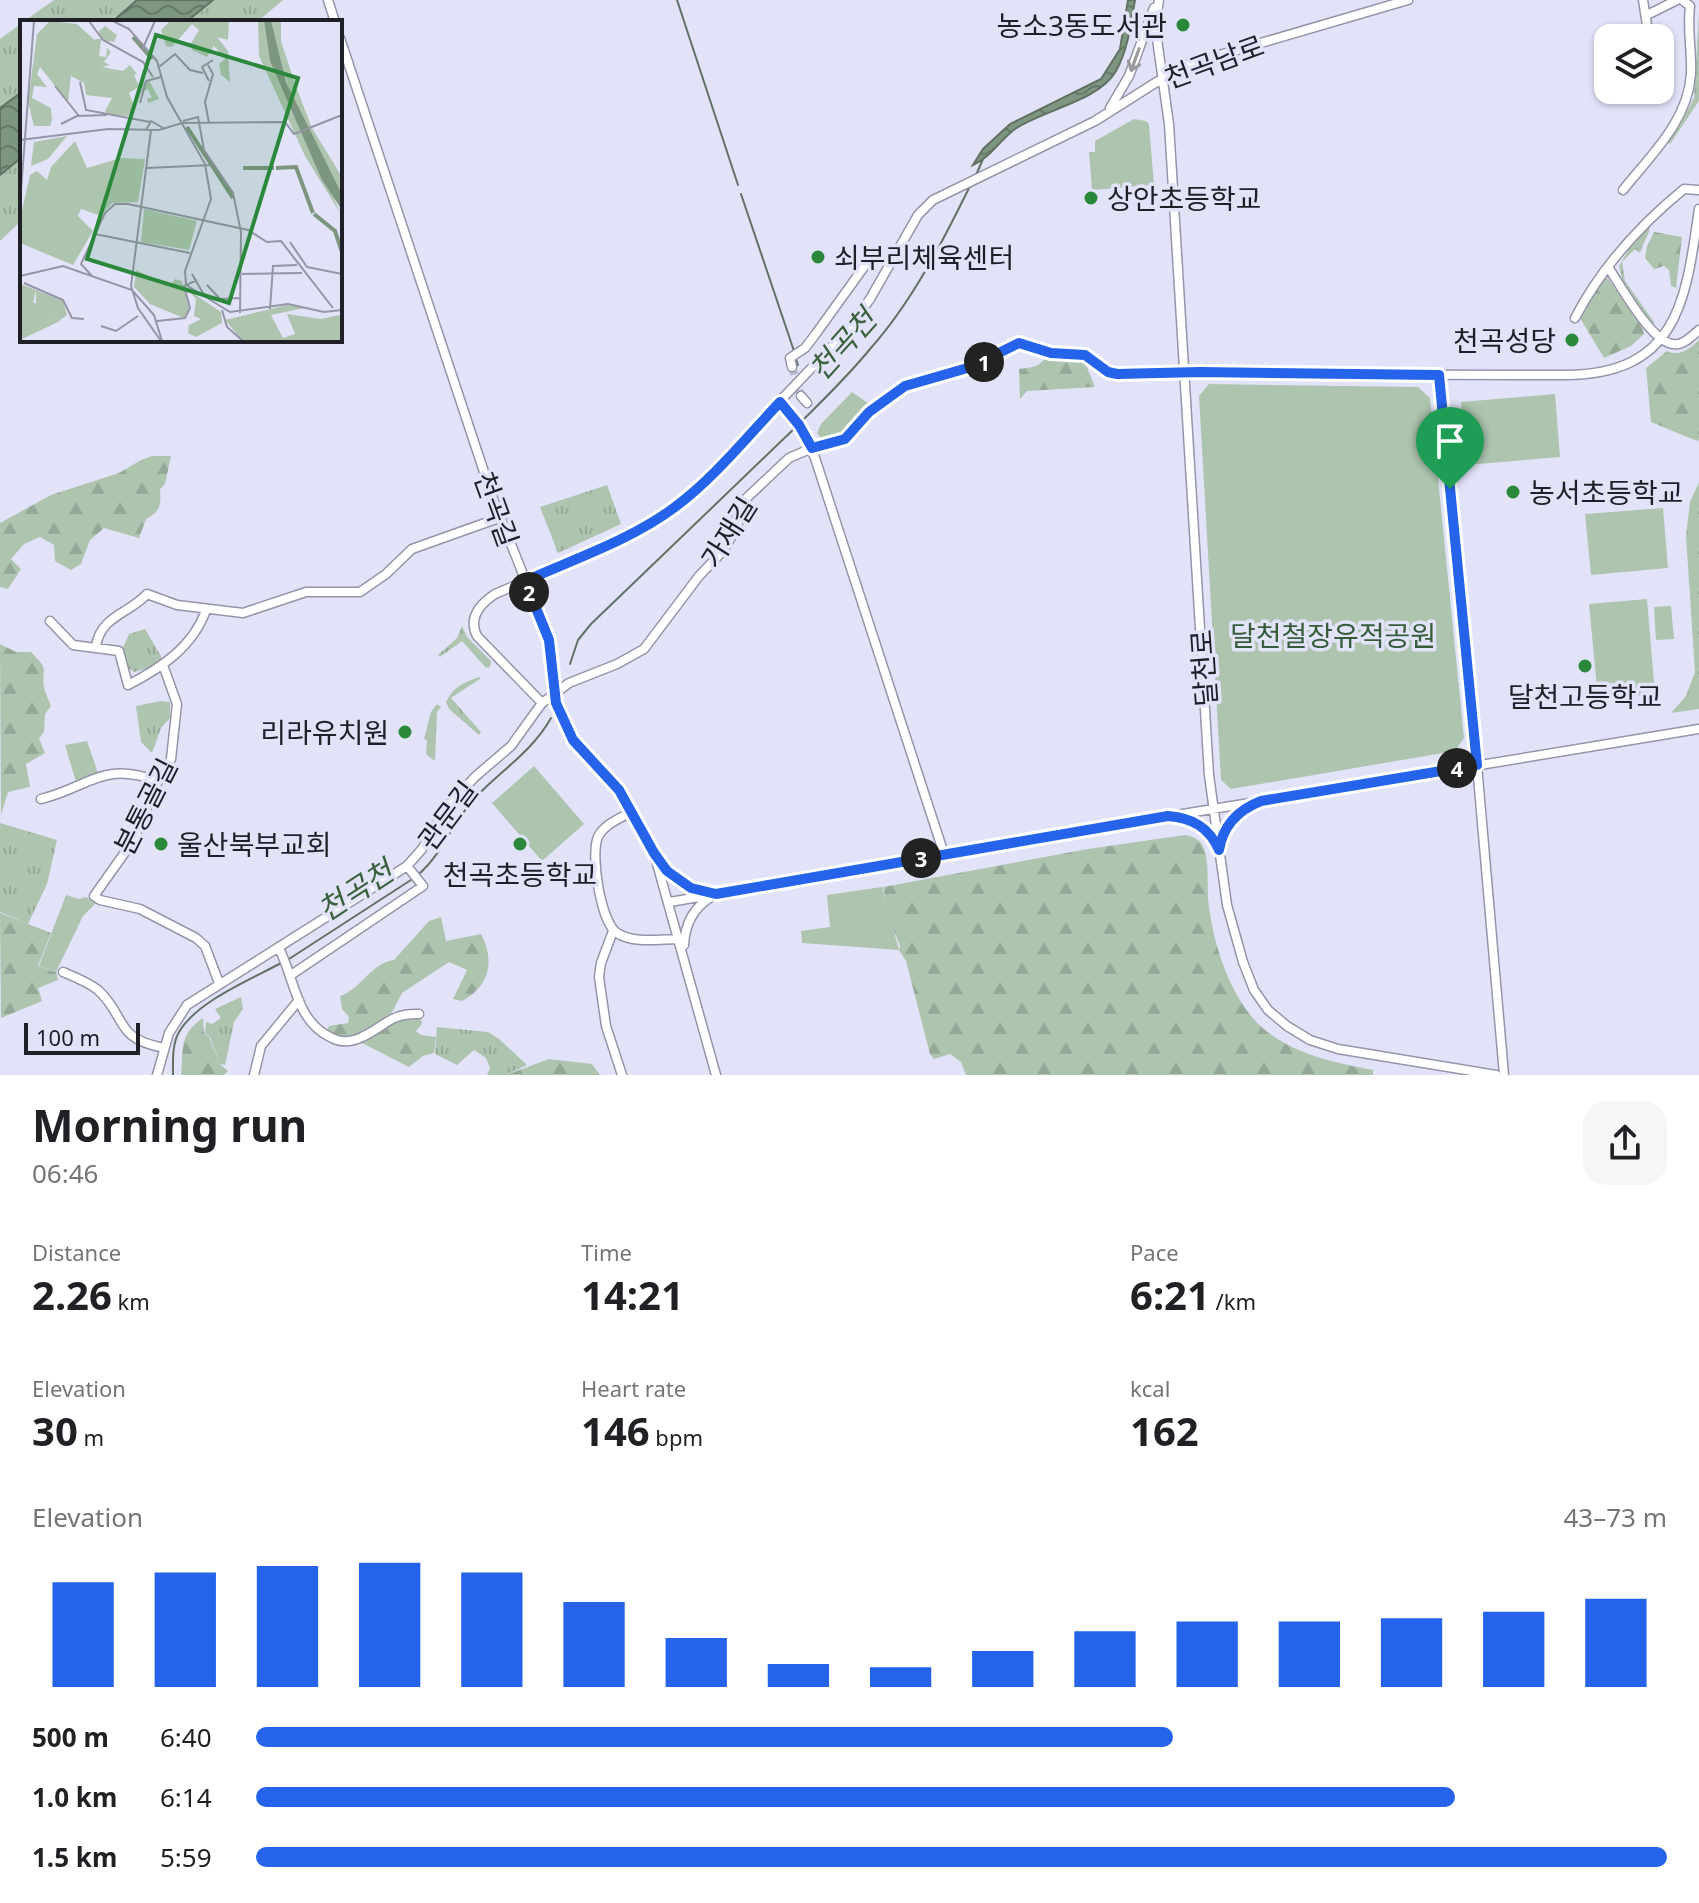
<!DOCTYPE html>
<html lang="en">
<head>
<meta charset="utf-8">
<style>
  body { margin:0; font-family:"Noto Sans","Noto Sans KR",sans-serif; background:#f6f6f6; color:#202124; height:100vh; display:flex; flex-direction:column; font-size:30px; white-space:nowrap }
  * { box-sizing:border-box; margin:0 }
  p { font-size:26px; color:#757577 }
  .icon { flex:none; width:44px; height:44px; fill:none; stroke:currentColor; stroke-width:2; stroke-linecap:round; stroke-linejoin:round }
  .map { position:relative; height:1075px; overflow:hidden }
  .details { display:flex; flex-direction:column; background:#fff; flex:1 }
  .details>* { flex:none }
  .fabs { position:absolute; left:1594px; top:24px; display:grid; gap:16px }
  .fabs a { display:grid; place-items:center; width:80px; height:80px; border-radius:16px; background:#fff; box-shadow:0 2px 6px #0004; font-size:40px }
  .scale { position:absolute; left:24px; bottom:20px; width:116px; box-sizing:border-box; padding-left:8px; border:4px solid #1f1f27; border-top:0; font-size:22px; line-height:28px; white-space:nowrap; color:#1f1f27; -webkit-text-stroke:6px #e2e3f9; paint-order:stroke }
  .pin { position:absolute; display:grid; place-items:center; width:68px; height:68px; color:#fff; margin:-82px -34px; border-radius:50% 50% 50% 0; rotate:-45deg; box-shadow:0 0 8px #0007 }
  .pin .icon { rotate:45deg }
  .km { position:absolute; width:40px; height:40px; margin:-20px; border-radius:50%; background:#222; color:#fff; font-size:22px; line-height:40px; text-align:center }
  .round { display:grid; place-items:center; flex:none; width:84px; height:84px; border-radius:24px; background:#f6f6f6 }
  .headline { display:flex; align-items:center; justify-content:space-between; height:136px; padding:0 32px }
  h1 { font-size:44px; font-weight:700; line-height:60px }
  .figures { display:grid; grid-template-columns:repeat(3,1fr); gap:12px; height:136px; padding:8px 32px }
  .figures div { display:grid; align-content:center }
  .figures b { font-size:40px; font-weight:700 }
  .figures small { font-size:22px; font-weight:400 }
  .figures p { font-size:22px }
  .chart { height:224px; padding:16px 32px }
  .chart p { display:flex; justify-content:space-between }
  .chart svg { width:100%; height:144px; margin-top:8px; stroke:#2563eb; stroke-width:6 }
  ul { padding:0 32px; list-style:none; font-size:26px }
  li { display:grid; grid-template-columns:128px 96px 1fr; align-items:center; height:60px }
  li i { height:20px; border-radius:10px; background:#2563eb }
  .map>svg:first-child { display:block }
  .grass { fill:url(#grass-tufts) }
  .forest { fill:url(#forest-firs) }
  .green { fill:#adc5af }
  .water { fill:url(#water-waves); stroke:#617265; stroke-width:2 }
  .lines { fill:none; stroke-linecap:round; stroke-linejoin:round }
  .stream { stroke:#617265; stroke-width:2 }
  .minor-tunnel { stroke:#bbbccf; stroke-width:8; stroke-dasharray:8 4; stroke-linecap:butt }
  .minor-casing { stroke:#9595a9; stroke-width:11 }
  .minor { stroke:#fff; stroke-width:8 }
  .oneway { stroke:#9a9a9e }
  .route-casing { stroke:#fff; stroke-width:16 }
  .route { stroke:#2563eb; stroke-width:10 }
  .poi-dot { fill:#29883a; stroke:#e2e3f9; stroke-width:3 }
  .labels { text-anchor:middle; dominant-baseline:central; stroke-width:7; stroke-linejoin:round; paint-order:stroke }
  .poi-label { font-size:28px; fill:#1f1f27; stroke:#e2e3f9; text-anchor:start }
  .street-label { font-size:28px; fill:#1f1f27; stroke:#e2e3f9 }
  .park-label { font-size:28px; fill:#355d39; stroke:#e2e3f9 }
  .water-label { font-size:30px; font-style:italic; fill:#39613c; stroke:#e2e3f9 }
  .inset-river { fill:none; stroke:#7d967f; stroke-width:4 }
  .inset-road { fill:none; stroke:#9495a5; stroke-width:2 }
  .view { fill:#29883a; fill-opacity:0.15; stroke:#29883a; stroke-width:4 }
  .inset-edge { fill:none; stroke:#1f1f27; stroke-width:4 }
</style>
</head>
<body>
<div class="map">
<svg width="1699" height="1075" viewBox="0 0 1699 1075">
  <defs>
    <pattern id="grass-tufts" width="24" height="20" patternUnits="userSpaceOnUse" patternTransform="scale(2)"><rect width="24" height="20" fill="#adc5af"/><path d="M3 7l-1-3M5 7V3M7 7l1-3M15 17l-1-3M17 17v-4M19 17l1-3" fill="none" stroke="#94a997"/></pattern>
    <pattern id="forest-firs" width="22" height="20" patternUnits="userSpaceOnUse" patternTransform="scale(2)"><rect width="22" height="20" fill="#adc5af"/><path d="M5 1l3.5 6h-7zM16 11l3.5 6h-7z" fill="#94a997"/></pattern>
    <pattern id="water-waves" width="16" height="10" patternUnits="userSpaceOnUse" patternTransform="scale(2)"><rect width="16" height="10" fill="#7d967f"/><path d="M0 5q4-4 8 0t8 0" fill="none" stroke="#667a68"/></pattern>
  </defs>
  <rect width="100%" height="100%" fill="#e2e3f9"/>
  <path class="grass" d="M54,0h83l-25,22h-89z
    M213,0h70l-26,22h-71z
    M1699,13v88l-29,43 -3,-2 13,-17 14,-27z
    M22,23v69l-22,16v-69z
    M22,157v63l-22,21v-66z
    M1650,225c1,8 -8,19 -10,28l-5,-4 -13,13 3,19 29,41 -1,4 -30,-43 -4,-17 16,-27z
    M607,485l14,39 -63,29 -18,-46z
    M462,626l5,11 24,24 -1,6 -4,1 -24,-27 -22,16 -2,-2 19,-17z
    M145,629l17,29 -3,7 -25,7 -8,-6 -4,-16 7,-16z
    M479,677l2,1 -30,20 30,34 -2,3 -30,-26 -3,-7c7,-15 18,-20 33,-25z
    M161,701l9,1v16l-9,10 -9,25 -11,-11 -5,-36z
    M437,704l4,3 -4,5 -2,49 -9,-7 1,-14 -3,-1 7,-27z
    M0,823l57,17 -10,44 -19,40 -28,-12z
    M241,997l2,12 -9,13 -9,43 -5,-1 -10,-27 -5,-4 1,-11 6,2 9,-6 -6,-9z
    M437,1027l51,5 11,7 28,26 -21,10h-19l3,-7 -4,-10 -12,-8 -17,15 -22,-11z"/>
  <path class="forest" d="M1654,232l28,5 -6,51 -5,-2 -2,-16 -5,-4 -10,3 -9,-11 2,-12z
    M1608,278l35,51 1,5 -13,12 -27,12 -24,-40 22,-39z
    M1699,340v100l-2,1 -46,-19 -5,-54 21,-17c13,6 22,-2 32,-11z
    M1046,356l38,4 11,27 -68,4 -7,8 -1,-30c11,-1 22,-2 27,-13z
    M152,456h19l-6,28 -5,5c1,16 1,22 -14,30l-7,19 -35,-10 -14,12 -9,24 -10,6 -16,-9 -1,-16 -14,-8 -16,7 -13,15 10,10 -13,20 -8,-2v-64l51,-28 68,-22 22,-13z
    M1699,482v227l-28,4 15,-17 9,-24 -9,-136 4,-34z
    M0,644l16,8h15c20,20 10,14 13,35 1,6 5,13 7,19l-6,8 -1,18 -5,6 6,15 -19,11 4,23 -22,5 -7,23z
    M1185,835c6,1 12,3 16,8 9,13 6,39 7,55 4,43 22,103 57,132 31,25 70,33 108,40v5h-407l-5,-13 -11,-8 -16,5 -4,-5 -24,-93 -7,-11 1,-4 -11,-28 -6,-31 205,-38z
    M0,913l51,20 -13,33 18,6 2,8 -20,8 4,13 -41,17z
    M441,917l5,24 35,-7c14,27 9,52 -19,67l-9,-2 14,-29 -18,-8 -47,31 -12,23 -28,19 -14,4 -22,-7 3,-6 19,-3 1,-6 -7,-8 -2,-13c20,-6 32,-34 54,-36l35,-39z
    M399,1016l22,3 1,5 -6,7 5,4 15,2 -2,16 -11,3 -14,11 -51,-26z
    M203,1018l1,15 5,4 11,27 8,7 -4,4h-43c3,-26 -3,-40 22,-57z
    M549,1059l43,5 8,11h-94z"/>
  <path class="green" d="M1134,119l12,2 3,3 5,61 -62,5 -3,-38h6v-11z
    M1209,384l209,3 12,11 34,340 -9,13 -224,38 -10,-9 -22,-384z
    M852,392l16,11 -1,5 -26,31 -15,5 -9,-11 4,-9z
    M1555,394l5,63 -93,8 -6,-63z
    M1663,508l5,60 -77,7 -6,-61z
    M1647,599l8,95 -57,5 -9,-95z
    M1671,606l3,33 -18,1 -2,-33z
    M87,741l11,32 -22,9 -11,-37z
    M534,766l50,58 -42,37 -50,-58z
    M882,887l17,63 -97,-7 -1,-12 29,-4 -3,-32z
    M66,895l13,4 7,-2 10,6 -13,13 -27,56 -17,-6z"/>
  <path class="water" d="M137,0h76l-27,22h-74z
    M1128,0h7c-4,24 -7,49 -19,71 -17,30 -73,39 -101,58 -15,11 -24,28 -42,36l10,-16 27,-25 91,-45 19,-30z
    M22,92v65l-22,18v-67z"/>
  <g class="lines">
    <path class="stream" d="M677,0l61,185
      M976,175l7,-16
      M741,194l53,157
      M796,359l2,6
      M801,422c24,-24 48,-47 69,-73 42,-47 73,-108 101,-165
      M570,664l8,-24 13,-16 206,-198
      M419,874c24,-21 34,-52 55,-75 26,-28 58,-47 77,-81
      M289,959l125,-81
      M173,1075c0,-14 -1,-31 6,-43 18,-31 73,-53 104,-70"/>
    <path class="minor-tunnel" d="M792,367l9,29"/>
    <g class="minor-casing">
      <path id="minor" d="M328,0l7,22
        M1159,0l-4,25 14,99 40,651 18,130 16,57 11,28 14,20 19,16 23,14 28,9 158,26
        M1643,0l6,38
        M1647,15l30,-15
        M340,38l152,458 57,144 5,53 5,19 14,28 46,50 35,63 62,222
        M1110,108l19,-32 25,-68
        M1623,190c28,-35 65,-69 68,-116 1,-23 -4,-45 -1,-68l-8,-6
        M1608,267c12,17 46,82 70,77 8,-1 15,-9 21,-14
        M1575,318c26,-50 65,-93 109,-129l15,1
        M792,367l-2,-9 15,-10 10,-13 59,-82
        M1439,375l38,390 27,310
        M801,396l6,7
        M780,402l19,23 16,33 129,396
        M50,621l23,24 46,6 9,34c33,-17 65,-38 78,-75
        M96,647c4,-31 33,-33 51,-53l30,11 66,8 63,-21h54l26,-18 26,-25 87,-31
        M163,665l14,39 -6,55 -13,22 -25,60 -39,55 6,4 40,9 56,29 9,8 14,37
        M542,703l-65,-67c-9,-18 3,-32 18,-42 67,-29 141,-55 197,-101l152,-159 26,-35 48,-84 15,-15 162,-79 87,-55 226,-66
        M41,799c51,-13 60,-38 117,-18
        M633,811c-12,7 -29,13 -35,26 -8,18 3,86 19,96 17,11 43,6 62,6
        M1178,817l22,8 15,17
        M1220,845l10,-24 22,-16
        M660,862l22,21 29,11
        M670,902l403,-70 626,-103
        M613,931l-12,32 -2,14 7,49 16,49
        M684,945c1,-20 9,-37 27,-48
        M279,948c16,32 17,74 53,90 10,5 20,4 30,-1 24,-11 28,-24 57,-23
        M63,972c12,5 25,10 35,18 30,28 15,48 66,58
        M291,975l132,-89 -16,-20
        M157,1075l12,-42 18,-28 220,-139 15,-17 28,-46 26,-27 35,-30 31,-43 27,-20 48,-19 27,-15 55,-73 24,-25 15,-26 -2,-17 53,-50 23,-10 33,-9 24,-27 30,-23 72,-22 51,-24 19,8 44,4 23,17 9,2 449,1c113,-1 120,-76 133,-166
        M254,1075l7,-29 38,-46"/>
    </g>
    <use href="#minor" class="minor"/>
  </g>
  <defs><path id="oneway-shaft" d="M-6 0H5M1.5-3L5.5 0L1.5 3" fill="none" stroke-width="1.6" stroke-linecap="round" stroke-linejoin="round" transform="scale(2)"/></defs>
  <use class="oneway" href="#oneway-shaft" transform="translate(1135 60) rotate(110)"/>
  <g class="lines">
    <g class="route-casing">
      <path id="route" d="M1019,343l32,10 34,2 23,17 9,2 83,-2 239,3 38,390 -216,36c-23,9 -38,24 -42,49 -10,-23 -27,-32 -51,-34l-452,78 -25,-6 -24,-17 -13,-18 -35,-63 -46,-50 -17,-37 -7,-63 -24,-59c49,-22 106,-41 150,-74 39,-29 71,-69 105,-105l19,23 13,23 33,-9 24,-27 36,-26 66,-19z"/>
    </g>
    <use href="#route" class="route"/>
  </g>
  <g class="poi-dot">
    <circle cx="1183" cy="25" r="8"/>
    <circle cx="1091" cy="198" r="8"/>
    <circle cx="818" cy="257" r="8"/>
    <circle cx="1572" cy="340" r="8"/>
    <circle cx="1513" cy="492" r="8"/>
    <circle cx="1585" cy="666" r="8"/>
    <circle cx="405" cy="732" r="8"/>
    <circle cx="161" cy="844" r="8"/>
    <circle cx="520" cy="844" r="8"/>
  </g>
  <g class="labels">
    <g class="poi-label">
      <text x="1167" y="25" text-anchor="end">농소3동도서관</text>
      <text x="1107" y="198">상안초등학교</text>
      <text x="834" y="257">쇠부리체육센터</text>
      <text x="1556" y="340" text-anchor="end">천곡성당</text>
      <text x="1529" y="492">농서초등학교</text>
      <text x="1585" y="696" text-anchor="middle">달천고등학교</text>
      <text x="389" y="732" text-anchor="end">리라유치원</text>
      <text x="177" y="844">울산북부교회</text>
      <text x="520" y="874" text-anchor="middle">천곡초등학교</text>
    </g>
    <g class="street-label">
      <text transform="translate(1214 61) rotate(-20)">천곡남로</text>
      <text transform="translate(497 509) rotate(70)">천곡길</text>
      <text transform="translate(728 532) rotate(-58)">가재길</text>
      <text transform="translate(1203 668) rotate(-94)">달천로</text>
      <text transform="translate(145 806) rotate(-63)">분통골길</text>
      <text transform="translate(447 815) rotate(-53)">관문길</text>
    </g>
    <g class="park-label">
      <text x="1333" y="635">달천철장유적공원</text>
    </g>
    <g class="water-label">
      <text transform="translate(842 344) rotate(-48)">천곡천</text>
      <text transform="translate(355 890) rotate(-33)">천곡천</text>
    </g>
  </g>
  <g transform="translate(20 20)">
    <rect width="322" height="322" fill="#e2e3f9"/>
    <path d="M238,1h6l6,40 72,155 -37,-60 -46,-100zM251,1h10v20l14,43 17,44 30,49v17l-51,-101 -19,-50zM85,6l12,9 -3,7 -13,-2 -2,16 7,1 1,-9 4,4 -7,10 6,3 -8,2 21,4 7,-6 7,9 -13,4 -8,-7 -19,-1 -2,-31h6l-2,-8z" fill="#adc5af"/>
    <path d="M30,1l27,3 22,20 -2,26 20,1 7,7 9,-5 6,13 10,-6 10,19 -11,4 -1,-5h5l-4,-9 -7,4 2,-9 -14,9 6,15 -5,8 -21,-1 -4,-4 7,-13 -26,-3 -2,-12 -13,-7 -3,26 -28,-35 -3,7 10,13 -13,-1 -2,12 19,10 1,12 -2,6h-16l-6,-24 9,-68zM150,1h59l-1,19 -11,-3 11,14 2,31 -9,-7 -2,-11 6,-5 -11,-13 -7,11 -15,-7 -2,-5 9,-15 -7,-6 -20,23 -6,-1 -5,-16zM47,116l-19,23 -17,7 3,-24zM55,121l12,27 34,-10 24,1 -7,43 -26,1 -11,13 -20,-7 -3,7 15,15 -20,34 -53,-22v-24l10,-44 7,-4 10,9 4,-13zM116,250l34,16 5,-7 7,2 7,28 -5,9 -34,-14 -16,-17zM0,264l16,6 -3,12 20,11 5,9 -38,18zM167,269l34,23 1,11 -26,14 -8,-4 1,-8 12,-6 -7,-3 2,-17zM267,285l17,3 -33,7 12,23 12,-4 -8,-20 34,5 19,-4 2,26h-99l-18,-21z" fill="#adc5af"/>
    <path d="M124,189l53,12 -8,29 -48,-8zM16,270l27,11 4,14 -9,7 -5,-9 -17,-7z" fill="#adc5af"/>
    <path d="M244,1h7l15,61 56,112v16l-20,-30 -52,-119z" fill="#7d967f"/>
    <path class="inset-river" d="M113,17l19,22M167,107l46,71M223,148h31M256,148l20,-1 17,46M294,194l21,17 7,21"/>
    <path class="inset-road" d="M69,1l14,19 40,22 10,15M93,1l16,8 28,32 10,36 38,67 6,35 -26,72 1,14 44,27 58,-8 36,8 18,-2M122,30l13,-29M188,45l5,9 -8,28 4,21M139,47l16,-13 15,16 13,3M189,61l-7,-14 11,-7M60,62l6,28 64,12M35,66l24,30M120,83l6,-22 15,-4M163,101l15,-4 6,33 29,43 8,39 -1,81M41,104l16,-8 30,-1M126,110l5,-9 14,8M131,110l-20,156 7,22 23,33M0,120l88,-11 51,1 23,-7 103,-1 9,12 48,-19M127,148l66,-3M0,183l14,-182M75,214l95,19M270,222l17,25M287,247l35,7M172,254l12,21M222,254l60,-1M0,256l43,-10 69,24 22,25 8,26M72,256l-11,-12 24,-51 10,-9h13l120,26 19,12 14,-1 52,67M4,263l39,17 9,18 12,1M187,265l13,14 20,-1M250,289l3,-43 24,-1M202,290l5,17 16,14M137,301l28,-3 5,-10 -6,-22 13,-6M81,306l15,5 22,-15"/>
    <path class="view" d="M136,15l142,43 -69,225 -142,-44z"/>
    <rect width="322" height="322" class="inset-edge"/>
  </g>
</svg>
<div class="fabs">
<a><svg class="icon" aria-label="layers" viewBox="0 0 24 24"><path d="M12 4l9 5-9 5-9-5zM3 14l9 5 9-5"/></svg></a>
</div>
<div class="scale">100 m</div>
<div class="pin" style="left:1450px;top:489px;background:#1e9e55"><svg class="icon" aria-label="arrive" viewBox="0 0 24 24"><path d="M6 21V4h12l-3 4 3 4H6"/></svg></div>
<b class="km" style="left:984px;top:362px">1</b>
<b class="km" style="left:529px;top:592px">2</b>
<b class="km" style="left:921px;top:858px">3</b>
<b class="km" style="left:1457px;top:768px">4</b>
</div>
<section class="details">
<div class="headline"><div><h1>Morning run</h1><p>06:46</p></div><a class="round"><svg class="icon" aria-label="share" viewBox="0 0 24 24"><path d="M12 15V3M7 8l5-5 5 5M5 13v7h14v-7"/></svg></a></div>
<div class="figures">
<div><p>Distance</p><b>2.26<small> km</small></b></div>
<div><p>Time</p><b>14:21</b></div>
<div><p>Pace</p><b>6:21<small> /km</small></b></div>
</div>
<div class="figures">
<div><p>Elevation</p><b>30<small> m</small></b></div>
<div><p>Heart rate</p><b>146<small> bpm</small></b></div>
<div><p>kcal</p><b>162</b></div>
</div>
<div class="chart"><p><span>Elevation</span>43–73 m</p>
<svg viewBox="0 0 160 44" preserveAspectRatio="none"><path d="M5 44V12M15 44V9M25 44V7M35 44V6M45 44V9M55 44V18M65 44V29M75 44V37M85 44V38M95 44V33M105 44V27M115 44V24M125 44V24M135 44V23M145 44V21M155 44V17"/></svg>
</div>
<ul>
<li><b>500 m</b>6:40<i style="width:65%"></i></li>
<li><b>1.0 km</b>6:14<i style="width:85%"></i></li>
<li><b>1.5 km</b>5:59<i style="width:100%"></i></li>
</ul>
</section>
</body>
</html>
